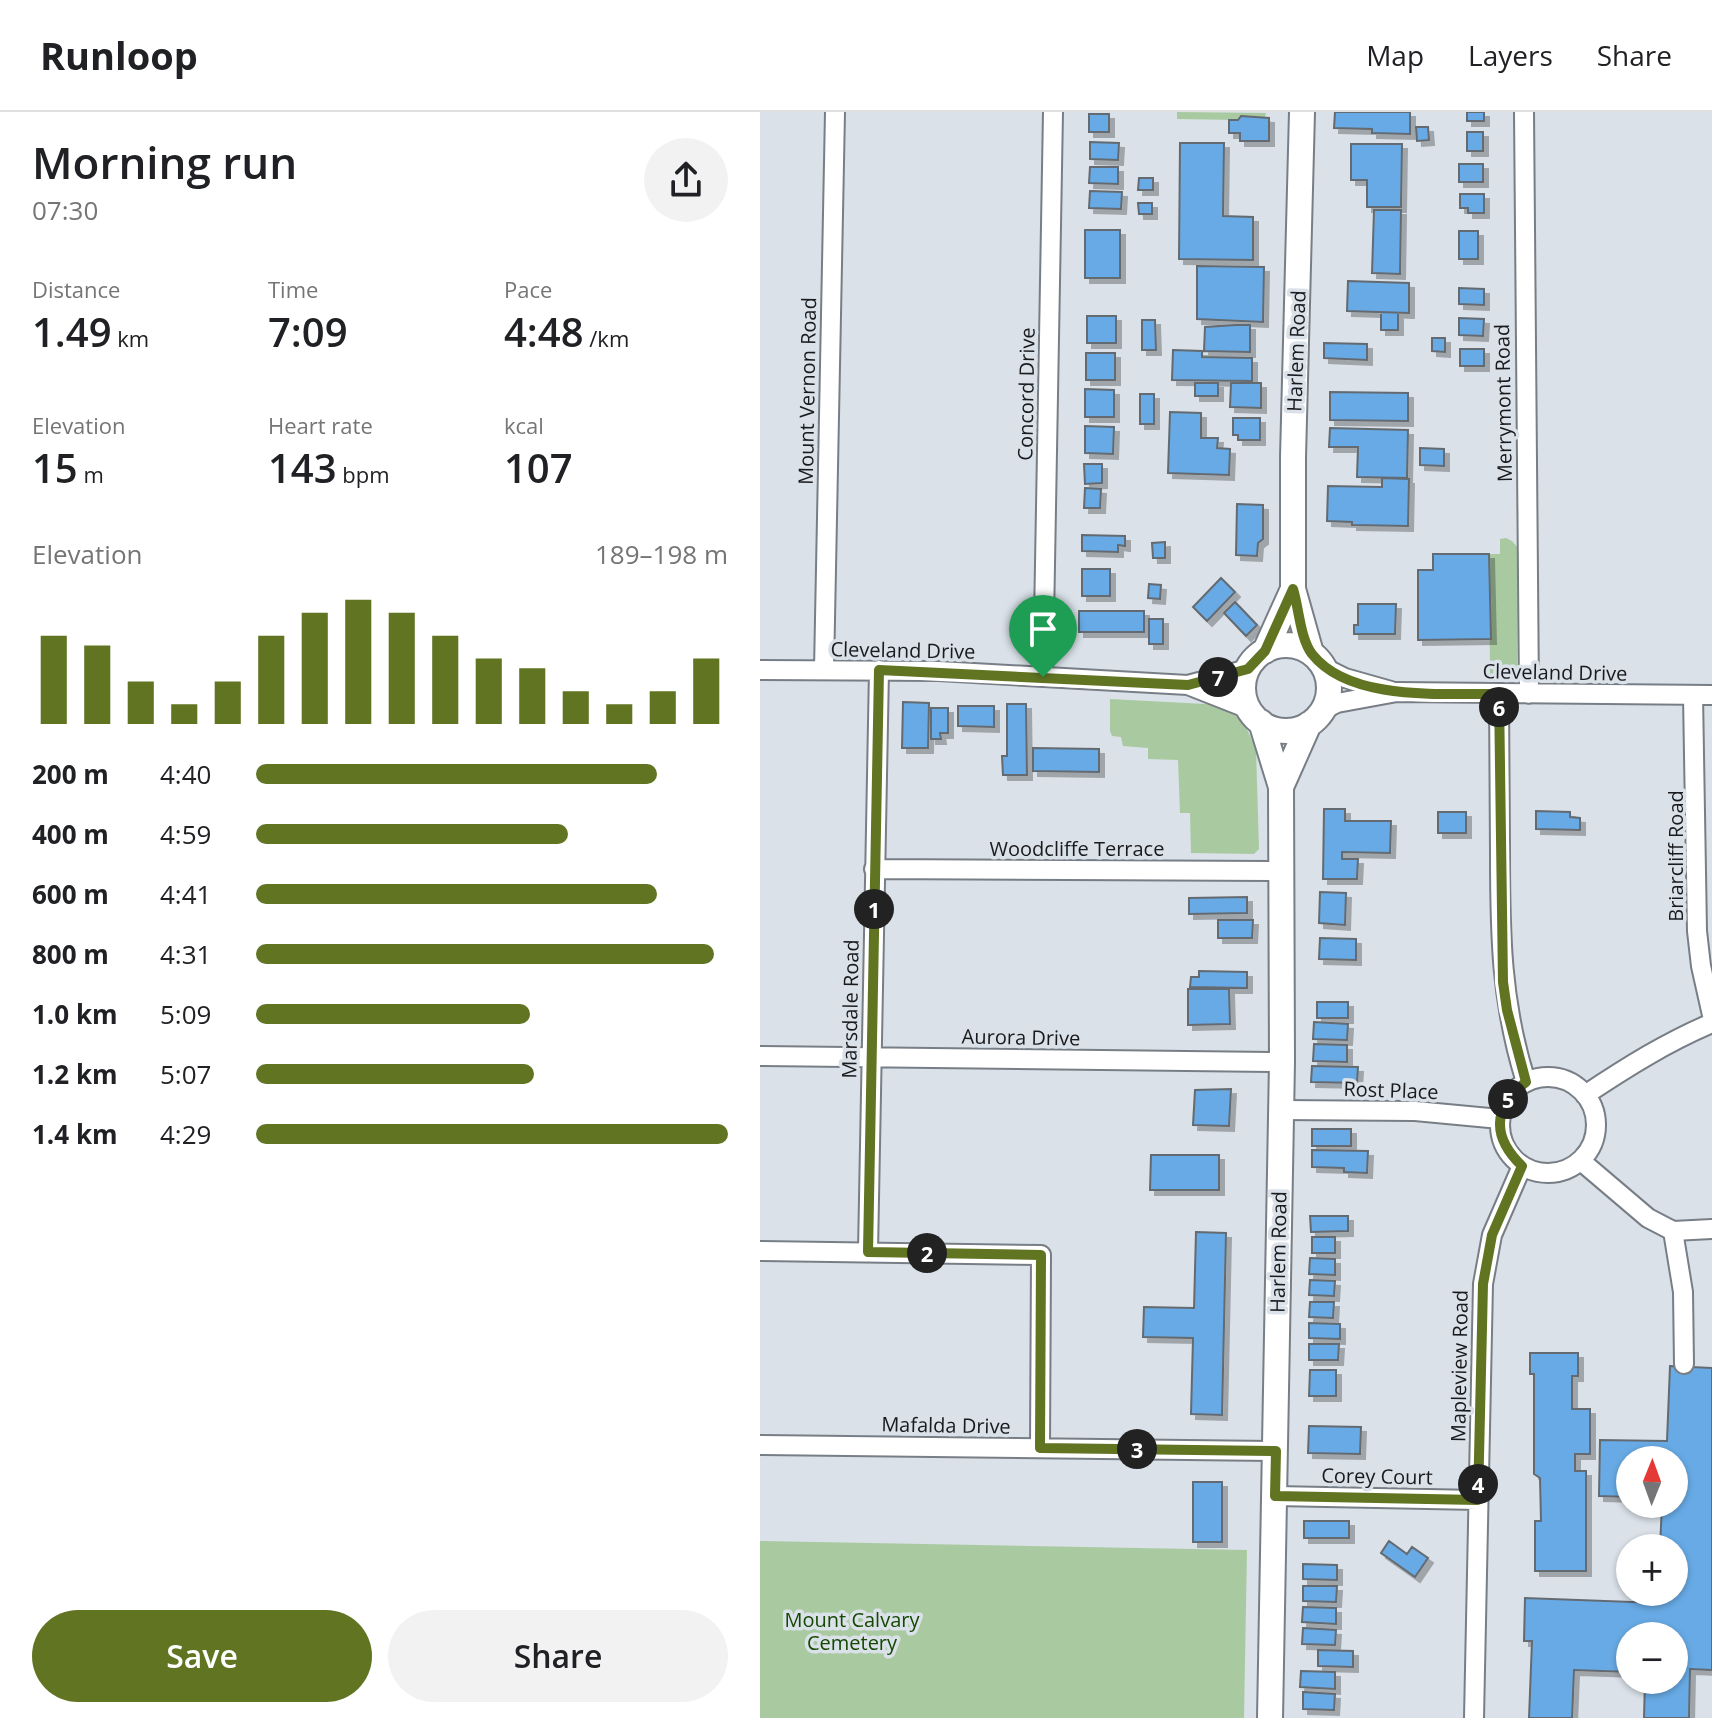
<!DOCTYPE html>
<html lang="en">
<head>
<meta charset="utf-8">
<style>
  body { margin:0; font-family:"Open Sans",sans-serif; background:#f2f2f2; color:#202124; height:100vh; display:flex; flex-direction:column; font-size:30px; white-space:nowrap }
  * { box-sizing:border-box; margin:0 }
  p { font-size:26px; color:#757577 }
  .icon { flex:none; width:44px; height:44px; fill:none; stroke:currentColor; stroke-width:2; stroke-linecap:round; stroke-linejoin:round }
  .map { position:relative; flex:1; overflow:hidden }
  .sheet { display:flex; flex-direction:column; background:#fff; width:760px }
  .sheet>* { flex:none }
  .needle { width:52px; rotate:1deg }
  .controls { position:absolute; left:856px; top:1334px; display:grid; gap:16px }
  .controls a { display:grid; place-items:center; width:72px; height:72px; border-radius:50%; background:#fff; box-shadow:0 2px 6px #0004; font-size:40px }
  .pin { position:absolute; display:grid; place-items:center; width:68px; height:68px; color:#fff; margin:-82px -34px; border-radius:50% 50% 50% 0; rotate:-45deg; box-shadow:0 0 8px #0007 }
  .pin .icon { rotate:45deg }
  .km { position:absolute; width:40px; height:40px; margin:-20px; border-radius:50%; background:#222; color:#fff; font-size:22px; line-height:40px; text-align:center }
  .round { display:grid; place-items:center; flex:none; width:84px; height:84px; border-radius:42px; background:#f2f2f2 }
  .overview { display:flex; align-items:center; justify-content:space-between; height:136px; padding:0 32px }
  h1 { font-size:44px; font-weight:600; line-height:60px }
  .figures { display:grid; grid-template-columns:repeat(3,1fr); gap:12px; height:136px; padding:8px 32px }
  .figures div { display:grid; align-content:center }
  .figures b { font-size:40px; font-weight:600 }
  .figures small { font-size:22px; font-weight:400 }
  .figures p { font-size:22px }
  .chart { height:224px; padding:16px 32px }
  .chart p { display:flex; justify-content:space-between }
  .chart svg { width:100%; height:144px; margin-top:8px; stroke:#617422; stroke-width:6 }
  .cta { display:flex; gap:16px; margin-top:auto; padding:16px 32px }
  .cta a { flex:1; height:92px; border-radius:48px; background:#617422; color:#fff; font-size:32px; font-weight:600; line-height:92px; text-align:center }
  .cta a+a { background:#f2f2f2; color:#202124 }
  ul { padding:0 32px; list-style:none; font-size:26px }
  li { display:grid; grid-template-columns:128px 96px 1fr; align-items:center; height:60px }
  li i { height:20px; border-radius:10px; background:#617422 }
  header { display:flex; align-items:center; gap:48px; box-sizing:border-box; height:112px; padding:0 40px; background:#fff; border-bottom:2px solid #e0e0e0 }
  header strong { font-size:38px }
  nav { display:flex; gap:44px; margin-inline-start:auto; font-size:28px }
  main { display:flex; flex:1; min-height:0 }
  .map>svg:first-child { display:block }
  .green { fill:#a9caa1 }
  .building { fill:#67aae5; stroke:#646b71; stroke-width:2; filter:url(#shadow) }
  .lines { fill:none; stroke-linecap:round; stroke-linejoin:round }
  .minor-casing { stroke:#787e85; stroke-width:22 }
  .major-casing { stroke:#787e85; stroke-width:28 }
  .minor { stroke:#fff; stroke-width:18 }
  .major { stroke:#fff; stroke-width:24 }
  .route-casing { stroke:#fff; stroke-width:16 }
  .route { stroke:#617422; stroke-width:10 }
  .labels { text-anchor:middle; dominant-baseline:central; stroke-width:7; stroke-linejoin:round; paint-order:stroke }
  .street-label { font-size:20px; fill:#181a1d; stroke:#dae1e8 }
  .park-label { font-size:20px; fill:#154901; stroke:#dae1e8 }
</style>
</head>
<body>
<header>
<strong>Runloop</strong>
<nav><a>Map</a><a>Layers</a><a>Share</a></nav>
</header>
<main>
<section class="sheet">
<div class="overview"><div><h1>Morning run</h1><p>07:30</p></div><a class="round"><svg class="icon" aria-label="share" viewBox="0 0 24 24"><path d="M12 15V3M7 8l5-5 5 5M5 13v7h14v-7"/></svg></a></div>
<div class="figures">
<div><p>Distance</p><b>1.49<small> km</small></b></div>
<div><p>Time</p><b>7:09</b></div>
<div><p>Pace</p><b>4:48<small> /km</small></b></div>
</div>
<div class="figures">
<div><p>Elevation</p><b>15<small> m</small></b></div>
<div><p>Heart rate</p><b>143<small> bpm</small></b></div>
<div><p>kcal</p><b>107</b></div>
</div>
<div class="chart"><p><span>Elevation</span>189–198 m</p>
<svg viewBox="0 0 160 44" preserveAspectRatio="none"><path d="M5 44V17M15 44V20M25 44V31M35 44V38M45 44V31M55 44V17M65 44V10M75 44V6M85 44V10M95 44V17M105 44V24M115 44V27M125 44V34M135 44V38M145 44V34M155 44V24"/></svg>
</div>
<ul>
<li><b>200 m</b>4:40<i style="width:85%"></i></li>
<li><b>400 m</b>4:59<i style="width:66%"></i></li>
<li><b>600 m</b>4:41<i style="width:85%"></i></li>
<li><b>800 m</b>4:31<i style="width:97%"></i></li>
<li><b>1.0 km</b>5:09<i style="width:58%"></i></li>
<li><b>1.2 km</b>5:07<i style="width:59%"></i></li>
<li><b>1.4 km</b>4:29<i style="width:100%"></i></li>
</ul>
<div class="cta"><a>Save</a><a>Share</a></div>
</section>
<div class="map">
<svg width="952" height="1606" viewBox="0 0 952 1606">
  <defs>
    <filter id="shadow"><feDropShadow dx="5" dy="5" stdDeviation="0" flood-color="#0004"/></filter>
  </defs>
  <rect width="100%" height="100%" fill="#dae1e8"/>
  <path class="green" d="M417,0l89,1 -1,4 -23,-1 -4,4 -61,-1z
    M746,426l6,3 6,7 -1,117 -2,7 -25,2 -1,-120h11v-15z
    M350,587l96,5 20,4 18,15 12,26 3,100 -5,5 -63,-1 -1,-40h-10l-2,-53 -30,-1v-11l-25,-2 -2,-9 -9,-1 -2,-5z
    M0,1429l487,9 -3,168h-484z"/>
  <path class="building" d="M575,0h75v22l-38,-1v-4l-38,-1z
    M707,0h17v9h-17z
    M329,2h20v18h-20z
    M481,4l28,2v23h-29v-8h-11v-13h9z
    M656,15h12l1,13 -12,1z
    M707,20h16v19h-16z
    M330,30l29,1 -1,17 -28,-1z
    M420,31h44l-1,73 30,1v43l-74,-1z
    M591,32h51l-1,63h-34v-27h-16z
    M699,52h24v18h-24z
    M330,55h28v17l-29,-1z
    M379,66h14v12h-15z
    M330,79l32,1 -1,17 -32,-1z
    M700,82h24v19h-16v-5h-8z
    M378,91h14v11h-13z
    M614,98h27l-1,64 -28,-1z
    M325,118h35v48h-35z
    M699,119h19v28h-19z
    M437,154l67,1 -1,55 -66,-3z
    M588,169l61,2v30l-62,-2z
    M699,176l25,1v16l-25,-1z
    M621,201h17v17h-17z
    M327,204h29v27h-29z
    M699,206l25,1 -1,17 -24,-1z
    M382,208h13l1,30h-14z
    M476,213h14v27l-46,-1 1,-24z
    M672,226h13v14l-13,-1z
    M564,231l43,1v16l-43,-2z
    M700,237h24v17h-24z
    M413,238l29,1v6l50,1v23l-80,-1z
    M326,241h29v27h-29z
    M435,271h23v13h-23z
    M471,271h30v25l-31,-1z
    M325,277l29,1v27h-29z
    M570,280l78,1v28l-78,-1z
    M380,282h14v30h-14z
    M410,300l31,1v25h17l-1,10 13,1 -1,26 -61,-2z
    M473,306h27v22h-22v-5h-5z
    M325,314l29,1 -1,27 -28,-1z
    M570,316l78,2 -1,48 -50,-1 1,-30h-29z
    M660,336l24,1v17l-24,-1z
    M324,352h18v19l-17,1z
    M622,366l27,1 -1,47 -56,-1v-3l-25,-1 1,-35 54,1z
    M325,376l16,1 -1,19h-16z
    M477,392l26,1v34l-5,4 -1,13 -21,-1z
    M322,423l43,1v10l-7,-1v7l-36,-1z
    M405,430v16h-12l-1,-15z
    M673,442h56l2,85 -73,1v-70h15z
    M322,457h28v27h-28z
    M461,466l14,14 -28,29 -14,-14z
    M389,472l12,1 -1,14 -12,-1z
    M475,490l22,23 -11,11 -22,-23z
    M598,492h38l-1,30h-41v-9h4z
    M319,499h65v21h-65z
    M389,507h14v25h-14z
    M143,590l26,1 -1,45h-26z
    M247,592h19l1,71h-24l-1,-19h5z
    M198,594h36v21l-36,-1z
    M171,596h17v25h-8l1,6h-10z
    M273,636l66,1v23l-66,-1z
    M564,697h21v12h46l-1,32 -48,-1v7h16l-1,20h-34z
    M776,699l34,1v5l10,1v12l-44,-1z
    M678,700h28v21h-28z
    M560,780l26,1 -1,32 -26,-2z
    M487,785v16l-58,1v-16z
    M458,808h35l-1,18h-34z
    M560,826l36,1v21l-37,-1z
    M439,859l48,1v16l-57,-1 1,-10h8z
    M428,877h41l1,35 -42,1z
    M557,890h31v16h-31z
    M554,910l34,2 -1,16 -34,-1z
    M554,932l33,1v17l-34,-1z
    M552,954l46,1 -1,16 -46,-1z
    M471,977l-2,37 -36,-1 2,-35z
    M552,1017h39v17h-39z
    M552,1038l56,1 -1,22 -23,-1v-4l-32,-1z
    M391,1043h68v35h-69z
    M550,1104h38v15l-37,1z
    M436,1120l30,1 -4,182 -31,-1 2,-76 -50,-1 1,-30 50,1z
    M552,1125h23v16h-23z
    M550,1146l25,1v16l-26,-1z
    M550,1168l25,1 -1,15 -25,-1z
    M550,1190h24l-1,16 -24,-1z
    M549,1211l31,1v15l-31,-1z
    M549,1232h30l-1,16h-29z
    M770,1241h48v23h-6v33h18v45h-15v17h11v100h-51v-50h6l-1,-43 -6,-4v-100h-4z
    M910,1254l42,2v302l-22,-1 -1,49h-45l1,-38h29v-44h-44v36l-56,-2 -2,48h-43l3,-77h-8l1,-43 134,5v-11h15v-44h-14l2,-44h12v-44h-44v37l-31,-1 1,-56 67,1z
    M550,1258h26v26h-27z
    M549,1314l52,1 -1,27 -52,-1z
    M433,1370h29v60h-29z
    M544,1409h45v17h-45z
    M629,1429l18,13 5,-7 16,11 -13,19 -34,-24z
    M543,1452l34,1v15l-34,-1z
    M543,1474h34l-1,16 -33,-1z
    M543,1495l33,1v16l-34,-2z
    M543,1516l33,2 -1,15 -33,-1z
    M558,1538l35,1v16l-35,-1z
    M541,1559l34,1v17l-35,-2z
    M543,1580l32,2 -1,16 -31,-1z"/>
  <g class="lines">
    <g class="minor-casing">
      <path id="minor" d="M764,0l5,582
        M565,556l20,10 46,13
        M0,558l178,1 250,14 60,-16
        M64,558l11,-558
        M283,565l10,-565
        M428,573l61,24
        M739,582c0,53 1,106 1,159 0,82 1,150 26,229
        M933,583l4,236 4,35 11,49
        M563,598l14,-7 60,-11 315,3
        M114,757l406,2
        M0,944l522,6
        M740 1013a48 48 0 1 1 96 0a48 48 0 1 1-96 0Z
        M825,983c42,-28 82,-53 127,-72
        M521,998l134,1 85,8
        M821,1049l67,57 25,13 39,-2
        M913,1119l10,61 1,72
        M0,1139l281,4 -1,193
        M108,1140l11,-582
        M0,1333l516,6
        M515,1384l203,4
        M714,1606l9,-434 9,-49 30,-69"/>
    </g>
    <g class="major-casing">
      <path id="major" d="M542,0l-9,345v132l18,64
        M483 576a43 43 0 1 1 86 0a43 43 0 1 1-86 0Z
        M505,539l28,-62
        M501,610l20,65 1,275 -12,656
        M521,675l28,-63"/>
    </g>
    <use href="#minor" class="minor"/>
    <use href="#major" class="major"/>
  </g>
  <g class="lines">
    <g class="route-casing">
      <path id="route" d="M533,477c6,19 7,49 19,65 38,48 131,39 187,40l4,288 4,28 19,72c-34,26 -34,55 -4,84l-30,69 -9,49 -5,216 -203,-4 1,-45 -236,-3 1,-193 -173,-3 11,-582 309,15 60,-16 17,-18z"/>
    </g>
    <use href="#route" class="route"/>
  </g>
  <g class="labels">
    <g class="street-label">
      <text transform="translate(536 239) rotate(-88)">Harlem Road</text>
      <text transform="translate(47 279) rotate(-89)">Mount Vernon Road</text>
      <text transform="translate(266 282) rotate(-89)">Concord Drive</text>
      <text transform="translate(743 291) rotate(-91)">Merrymont Road</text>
      <text transform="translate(143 538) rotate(1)">Cleveland Drive</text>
      <text transform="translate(795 560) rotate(1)">Cleveland Drive</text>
      <text x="317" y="736">Woodcliffe Terrace</text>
      <text transform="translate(915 744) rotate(-90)">Briarcliff Road</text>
      <text transform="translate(90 897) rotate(-89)">Marsdale Road</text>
      <text transform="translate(261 925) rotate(1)">Aurora Drive</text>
      <text transform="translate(631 978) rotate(2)">Rost Place</text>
      <text transform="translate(518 1140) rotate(-89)">Harlem Road</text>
      <text transform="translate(699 1254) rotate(-89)">Mapleview Road</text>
      <text transform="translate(186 1313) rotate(1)">Mafalda Drive</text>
      <text transform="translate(617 1364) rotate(1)">Corey Court</text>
    </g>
    <g class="park-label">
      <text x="92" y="1507">Mount Calvary<tspan x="92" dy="23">Cemetery</tspan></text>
    </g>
  </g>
</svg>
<div class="controls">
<a><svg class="needle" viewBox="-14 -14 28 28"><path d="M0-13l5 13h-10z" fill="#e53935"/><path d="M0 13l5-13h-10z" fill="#757577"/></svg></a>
<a>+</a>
<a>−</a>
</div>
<div class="pin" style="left:283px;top:565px;background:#1e9e55"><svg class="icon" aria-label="arrive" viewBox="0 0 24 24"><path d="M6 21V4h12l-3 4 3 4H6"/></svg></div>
<b class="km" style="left:114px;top:797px">1</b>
<b class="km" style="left:167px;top:1141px">2</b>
<b class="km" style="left:377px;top:1337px">3</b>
<b class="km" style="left:718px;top:1372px">4</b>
<b class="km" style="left:748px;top:987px">5</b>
<b class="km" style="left:739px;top:595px">6</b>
<b class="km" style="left:458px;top:565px">7</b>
</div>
</main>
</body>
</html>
